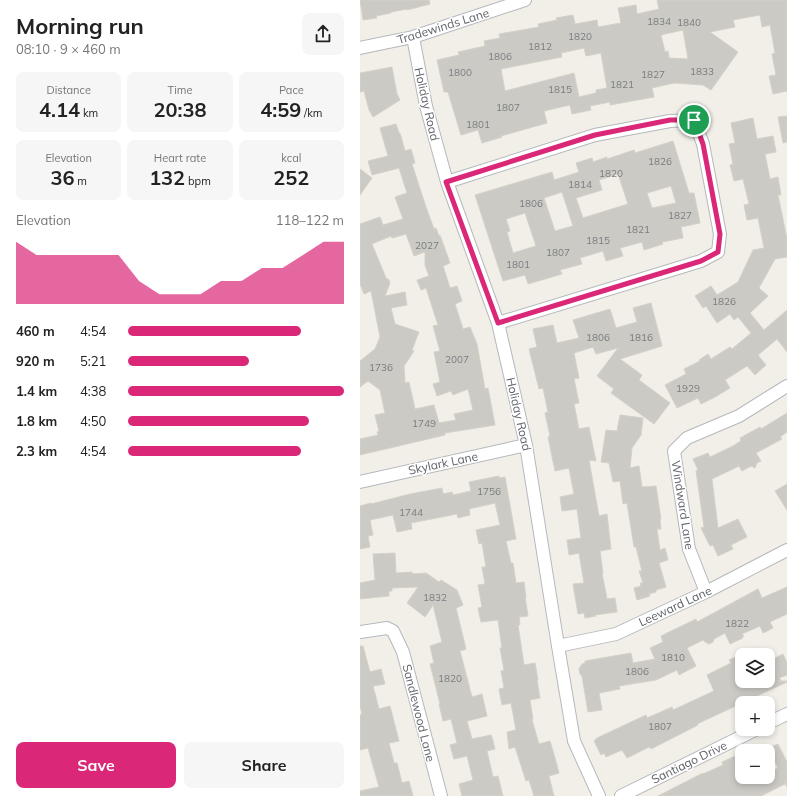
<!DOCTYPE html>
<html lang="en">
<head>
<meta charset="utf-8">
<style>
  body { margin:0; font-family:Mulish,sans-serif; background:#f6f6f6; color:#222; height:100vh; display:flex; flex-direction:column; font-size:15px; white-space:nowrap }
  * { box-sizing:border-box; margin:0 }
  p { font-size:13px; color:#767676 }
  .icon { flex:none; width:22px; height:22px; fill:none; stroke:currentColor; stroke-width:2; stroke-linecap:round; stroke-linejoin:round }
  .map { position:relative; flex:1; overflow:hidden }
  .drawer { display:flex; flex-direction:column; background:#fff; width:360px }
  .drawer>* { flex:none }
  .tools { position:absolute; left:375px; top:648px; display:grid; gap:8px }
  .tools a { display:grid; place-items:center; width:40px; height:40px; border-radius:8px; background:#fff; box-shadow:0 2px 6px #0003; font-size:20px }
  .pin { position:absolute; display:grid; place-items:center; width:34px; height:34px; color:#fff; margin:-17px; border:2px solid #fff; border-radius:50%; box-shadow:0 1px 4px #0007 }
  .round { display:grid; place-items:center; flex:none; width:42px; height:42px; border-radius:8px; background:#f6f6f6 }
  .headline { display:flex; align-items:center; justify-content:space-between; height:68px; padding:0 16px }
  h1 { font-size:22px; font-weight:700; line-height:30px }
  .metrics { display:grid; grid-template-columns:repeat(3,1fr); gap:6px; height:68px; padding:4px 16px }
  .metrics div { display:grid; align-content:center; border-radius:8px; background:#f6f6f6; text-align:center }
  .metrics b { font-size:20px; font-weight:700 }
  .metrics small { font-size:11px; font-weight:400 }
  .metrics p { font-size:11px }
  .chart { height:112px; padding:8px 16px }
  .chart p { display:flex; justify-content:space-between }
  .chart svg { width:100%; height:72px; margin-top:4px; fill:#db2777; opacity:.7 }
  .cta { display:flex; gap:8px; margin-top:auto; padding:8px 16px }
  .cta a { flex:1; height:46px; border-radius:8px; background:#db2777; color:#fff; font-size:16px; font-weight:700; line-height:46px; text-align:center }
  .cta a+a { background:#f6f6f6; color:#222 }
  ul { padding:0 16px; list-style:none; font-size:13px }
  li { display:grid; grid-template-columns:64px 48px 1fr; align-items:center; height:30px }
  li i { height:10px; border-radius:5px; background:#db2777 }
  main { display:flex; flex:1; min-height:0 }
  .map>svg:first-child { display:block }
  .building { fill:#cccac5; stroke:#d6d1c6; fill-rule:evenodd }
  .lines { fill:none; stroke-linecap:round; stroke-linejoin:round }
  .minor-casing { stroke:#b5b8bc; stroke-width:14 }
  .minor { stroke:#fff; stroke-width:12 }
  .route-casing { stroke:#fff; stroke-width:8 }
  .route { stroke:#db2777; stroke-width:5 }
  .labels { text-anchor:middle; dominant-baseline:central; stroke-width:3; stroke-linejoin:round; paint-order:stroke }
  .number-label { font-size:10px; fill:#7a7d7f }
  .street-label { font-size:12px; fill:#5f6368; stroke:#fff }
</style>
</head>
<body>
<main>
<section class="drawer">
<div class="headline"><div><h1>Morning run</h1><p>08:10 · 9 × 460 m</p></div><a class="round"><svg class="icon" aria-label="share" viewBox="0 0 24 24"><path d="M12 15V3M7 8l5-5 5 5M5 13v7h14v-7"/></svg></a></div>
<div class="metrics">
<div><p>Distance</p><b>4.14<small> km</small></b></div>
<div><p>Time</p><b>20:38</b></div>
<div><p>Pace</p><b>4:59<small> /km</small></b></div>
</div>
<div class="metrics">
<div><p>Elevation</p><b>36<small> m</small></b></div>
<div><p>Heart rate</p><b>132<small> bpm</small></b></div>
<div><p>kcal</p><b>252</b></div>
</div>
<div class="chart"><p><span>Elevation</span>118–122 m</p>
<svg viewBox="0 0 160 44" preserveAspectRatio="none"><path d="M0 44V6L10 14L20 14L30 14L40 14L50 14L60 30L70 38L80 38L90 38L100 30L110 30L120 22L130 22L140 14L150 6L160 6V44z"/></svg>
</div>
<ul>
<li><b>460 m</b>4:54<i style="width:80%"></i></li>
<li><b>920 m</b>5:21<i style="width:56%"></i></li>
<li><b>1.4 km</b>4:38<i style="width:100%"></i></li>
<li><b>1.8 km</b>4:50<i style="width:84%"></i></li>
<li><b>2.3 km</b>4:54<i style="width:80%"></i></li>
</ul>
<div class="cta"><a>Save</a><a>Share</a></div>
</section>
<div class="map">
<svg width="427" height="796" viewBox="0 0 427 796">
  <rect width="100%" height="100%" fill="#f1efe8"/>
  <path class="building" d="M0,0h69l1,4 -23,6v-1l-16,3v1l-15,3 1,2 -14,2z
    M297,0h130v91l-14,3 -4,-18 7,-1 -4,-21 3,-1 -5,-28 -8,2 -2,-12 -27,5 2,7 -25,5 28,20 -27,38 -8,-5 -29,-2 -22,5 2,9 -44,8v-3l-20,4 1,4 -19,4 -2,-9 -26,6 3,12 -46,13 1,1 -20,6 -4,-13 -17,5 -13,-43h-4l-7,-32 22,-5 -1,-3 27,-6 -1,-5 16,-3 -1,-4 40,-7 -1,-3 19,-4 -1,-2 17,-3 2,9 22,-4 1,7 23,-4 -3,-15 18,-3 1,9 22,-5zM323,30l5,29 -19,-1 -1,-7 -3,1 -4,-17zM224,48l2,8 15,-3 6,35 -11,2v3l-17,4 -5,-24 -69,18 -4,-22 61,-12 -1,-4z
    M32,67l5,27 3,6 -27,17 -4,-7 -5,-19 -4,1v-19z
    M427,116v26l-4,1 -5,-26z
    M393,118l4,21 16,-3 3,16 -11,2 5,25 8,-2 3,18h-3l9,44v18l-12,2 -16,29 9,8 -18,17 14,17 23,-20v42l-10,-13 -19,16 8,10 -11,10 -8,-9 -22,14 5,8 -15,9 -14,7 -3,-6 -21,10 -12,-23 21,-11 -2,-5 16,-8 -1,-1 9,-6 3,5 19,-12 2,2 19,-16 -13,-16 -4,3 -4,-6 -13,9 -11,-17 -3,2 -8,-12 16,-10 6,9 21,-13 15,-32 11,-2 -6,-30 -11,2 -3,-15 5,-1 -6,-25 -9,2 -4,-16 3,-1 -4,-20 6,-1 -4,-20z
    M36,124l3,9h1l5,18 6,-2 4,14 -3,1 14,43 8,22 2,-1 3,8 1,-1 10,28 -7,3 7,22 7,-2 5,15 -7,3 8,25 7,-2 7,17 8,45 3,-1 7,37 -50,8v2l-85,20v-16l18,-4 -1,-3 2,-1 -4,-16 10,-2 -5,-23 -12,-9 -8,6v-26l15,-12 5,-12 -9,-46 -7,3 -4,-10v-60l20,-7 3,8 20,-6 -8,-22 12,-4 -8,-25 -27,7 -4,-14 20,-5 -8,-28zM46,234l8,22 11,-4v13l4,11 -12,4 4,10 5,-2 12,37 -5,1 7,25 -6,1 6,30 -7,2 4,12 14,-5 2,4 15,-6 5,21 -19,4 2,6 -17,3 -5,-18 -19,4 -6,-27 -4,1 -1,-17 10,-15 -2,-1 7,-18 -24,-8 -4,-16 16,-3 -2,-13 -20,4 5,-13 -1,-3 -3,-2 -14,-34 19,-8 1,2z
    M313,141l16,52h5l6,30 -19,4 2,11 -21,4 1,2 -19,6 -2,-8 -22,6 3,8 -17,5 -3,-10 -23,7 2,6 -22,6 2,4 -34,10 -3,-9 -22,6 -28,-86 77,-23 2,8 25,-8 -3,-9 16,-5 1,4 14,-5v2l27,-9 1,3zM258,174l10,30 -45,14 -7,-20 26,-8 -3,-10zM311,186l5,17 -24,5 -5,-15zM202,192l11,34 -18,5 -11,-33zM165,213l11,33 -23,7 -6,-21 3,-1 -4,-12z
    M0,169l12,9 -12,17z
    M291,303l11,43 -42,13 22,16 -3,5 31,23 -16,21 -43,-31 3,-4 -17,-13 21,-28 -22,6 -3,-7 -19,6 5,25 -5,1 5,24 -5,1 5,25 10,-2 7,34 -7,-1 10,56 8,-2 4,35 -11,2 3,22h-1l5,26 8,-1 2,14 -22,3 1,1 -11,2 -1,-5 -6,1 -5,-30 11,-1 -5,-30 -10,2 -2,-15 14,-2 -4,-29 -15,2 -2,-14 14,-3 -5,-26 -14,3 -7,-34 2,-1 -5,-23 3,-1 -5,-24 -4,1 -10,-40 8,-2 -4,-18 20,-4 4,18 22,-5 -6,-18 37,-11 6,19 21,-6 -4,-14z
    M427,413v19l-7,5 2,2 -26,14 5,8 -4,2 -2,5 -4,-2 -9,5 -3,-5 -27,13 6,49 20,-9 9,18 -16,8 2,4 -15,7 -5,-11 -3,1 -9,-18 3,-1 -8,-56 2,-1 -5,-11 15,-6 2,4 23,-11 8,-5 -1,-3 20,-11 1,2z
    M260,415l23,3 -2,17 -9,13 -2,20 9,-2 3,21 14,-1 5,33h-1l1,10h-4l3,21 5,-2 3,12 -9,3 7,24 -10,3v2l-7,2 1,2 -13,4 -3,-12 7,-2 -1,-3h3l-4,-12h3l-6,-24h-2l-7,-44 -4,1 -3,-23 -7,1 -4,-19 -8,-1 5,-32 11,1z
    M139,476v2l6,-1 11,62 -10,2 5,22h2l3,20 8,-1 2,15h-1l3,19 -9,1 1,8h-2l6,40 11,-2 3,17h-1l3,18 -10,2 3,19 -1,1 7,24 11,-3 5,17 4,15 -10,3 5,20h-20l-5,-16 -3,1 -11,-34 -6,2 -2,-17 9,-2 -5,-27 -9,2 -3,-16 5,-1 -3,-17 3,-1 -4,-22h2l-4,-28 -17,2 -3,-14 4,-1 -4,-22 7,-1 -3,-17h4l-4,-24 -3,1 -3,-14 24,-5 -5,-22 -26,6 1,6 -12,3 -1,-4 -46,9 1,6 -15,3 -4,-17 -23,5 3,15 -5,1 2,11 -10,2v-43l11,-3v1l39,-10 32,-6 1,6 9,-2 1,3 18,-4 -2,-9z
    M427,484v26l-12,-19z
    M35,553l1,20 16,-1 1,2 13,-1 13,9 2,-2 16,10 6,15 -7,3 10,41 -6,2 12,46 10,-3 5,22 -20,5 5,18 19,-4 1,2 3,12 -8,2 6,26 5,-1 5,20h-41l-3,-12 14,-4 -6,-24 -13,3 -4,-14 7,-2 -6,-24 -8,2 -4,-17h1l-10,-40 4,-1 -4,-17 12,-4 -9,-37 -8,12 -18,-14 11,-16 -26,1v3h-3v5l-29,3v-16l15,-3 -2,-26z
    M427,587v27l-17,8 3,6 -10,5 -3,-7 -18,8 2,2 -2,1 1,1 -13,6 -5,-11 -11,6 -1,3 -4,2 -4,-2 -2,-2 -16,8 9,18 -17,9 -2,-5 -21,10 -37,6 1,3 -21,4 3,17 -14,2 -6,-36 -2,-2 -1,-5 3,-5 3,-1v-2l46,-8 2,10 22,-4 -5,-11 13,-6 -2,-6 35,-17 1,3 61,-33 4,9z
    M0,646h3l7,26 11,-3 4,15 -12,2 6,23 11,-3 9,35 -10,2 5,20h3l5,20 7,-2 4,15h-53v-5l19,-4 -11,-39 -8,2v-35l2,-1 -2,-8z
    M423,654l4,9v12l-8,3 2,2 -2,1h8v1l-90,42 1,1 -47,24 -2,-2 -22,11 -5,-8 -16,7 -2,-4 -3,2 -7,-14 3,-3 49,-23 1,3 25,-11 1,3 41,-19 -7,-16 24,-12 -2,-3 9,-4 4,8v17h26v-19z
    M418,744l9,18v25l-3,-6 1,3 -24,12h-103l45,-23v1l20,-9 -1,-3 18,-8 2,5v18h26v-4l10,-5 -10,-20z"/>
  <g class="lines">
    <g class="minor-casing">
      <path id="minor" d="M53,37l13,69 21,76 51,141 28,122 32,201 16,95 25,55
        M0,48l53,-11 112,-37
        M87,182l148,-47 75,-14 24,-1 9,24 17,90 -2,18 -17,9 -203,62
        M0,482l166,-37
        M346,592l-17,-43 -15,-98 13,-13 52,-22 48,-30
        M0,632l27,-4 6,3 10,21 38,144
        M198,646l58,-12 90,-42 81,-42
        M408,723l19,-9
        M261,796l136,-67"/>
    </g>
    <use href="#minor" class="minor"/>
  </g>
  <g class="lines">
    <g class="route-casing">
      <path id="route" d="M310,120h24l9,24 17,90 -2,18 -17,9 -203,62 -52,-141 149,-47z"/>
    </g>
    <use href="#route" class="route"/>
  </g>
  <g class="labels">
    <g class="number-label">
      <text x="299" y="21">1834</text>
      <text x="329" y="22">1840</text>
      <text x="220" y="36">1820</text>
      <text x="180" y="46">1812</text>
      <text x="140" y="56">1806</text>
      <text x="342" y="71">1833</text>
      <text x="100" y="72">1800</text>
      <text x="293" y="74">1827</text>
      <text x="262" y="84">1821</text>
      <text x="200" y="89">1815</text>
      <text x="148" y="107">1807</text>
      <text x="118" y="124">1801</text>
      <text x="300" y="161">1826</text>
      <text x="251" y="173">1820</text>
      <text x="220" y="184">1814</text>
      <text x="171" y="203">1806</text>
      <text x="320" y="215">1827</text>
      <text x="278" y="229">1821</text>
      <text x="238" y="240">1815</text>
      <text x="67" y="245">2027</text>
      <text x="198" y="252">1807</text>
      <text x="158" y="264">1801</text>
      <text x="364" y="301">1826</text>
      <text x="238" y="337">1806</text>
      <text x="281" y="337">1816</text>
      <text x="97" y="359">2007</text>
      <text x="21" y="367">1736</text>
      <text x="328" y="388">1929</text>
      <text x="64" y="423">1749</text>
      <text x="129" y="491">1756</text>
      <text x="51" y="512">1744</text>
      <text x="75" y="597">1832</text>
      <text x="377" y="623">1822</text>
      <text x="313" y="657">1810</text>
      <text x="277" y="671">1806</text>
      <text x="90" y="678">1820</text>
      <text x="300" y="726">1807</text>
    </g>
    <g class="street-label">
      <text transform="translate(83 26) rotate(-17)">Tradewinds Lane</text>
      <text transform="translate(67 104) rotate(77)">Holiday Road</text>
      <text transform="translate(159 414) rotate(77)">Holiday Road</text>
      <text transform="translate(83 463) rotate(-12)">Skylark Lane</text>
      <text transform="translate(323 505) rotate(81)">Windward Lane</text>
      <text transform="translate(315 606) rotate(-25)">Leeward Lane</text>
      <text transform="translate(59 713) rotate(76)">Sandlewood Lane</text>
      <text transform="translate(329 762) rotate(-26)">Santiago Drive</text>
    </g>
  </g>
</svg>
<div class="tools">
<a><svg class="icon" aria-label="layers" viewBox="0 0 24 24"><path d="M12 4l9 5-9 5-9-5zM3 14l9 5 9-5"/></svg></a>
<a>+</a>
<a>−</a>
</div>
<div class="pin" style="left:334px;top:120px;background:#1e9e55"><svg class="icon" aria-label="arrive" viewBox="0 0 24 24"><path d="M6 21V4h12l-3 4 3 4H6"/></svg></div>
</div>
</main>
</body>
</html>
